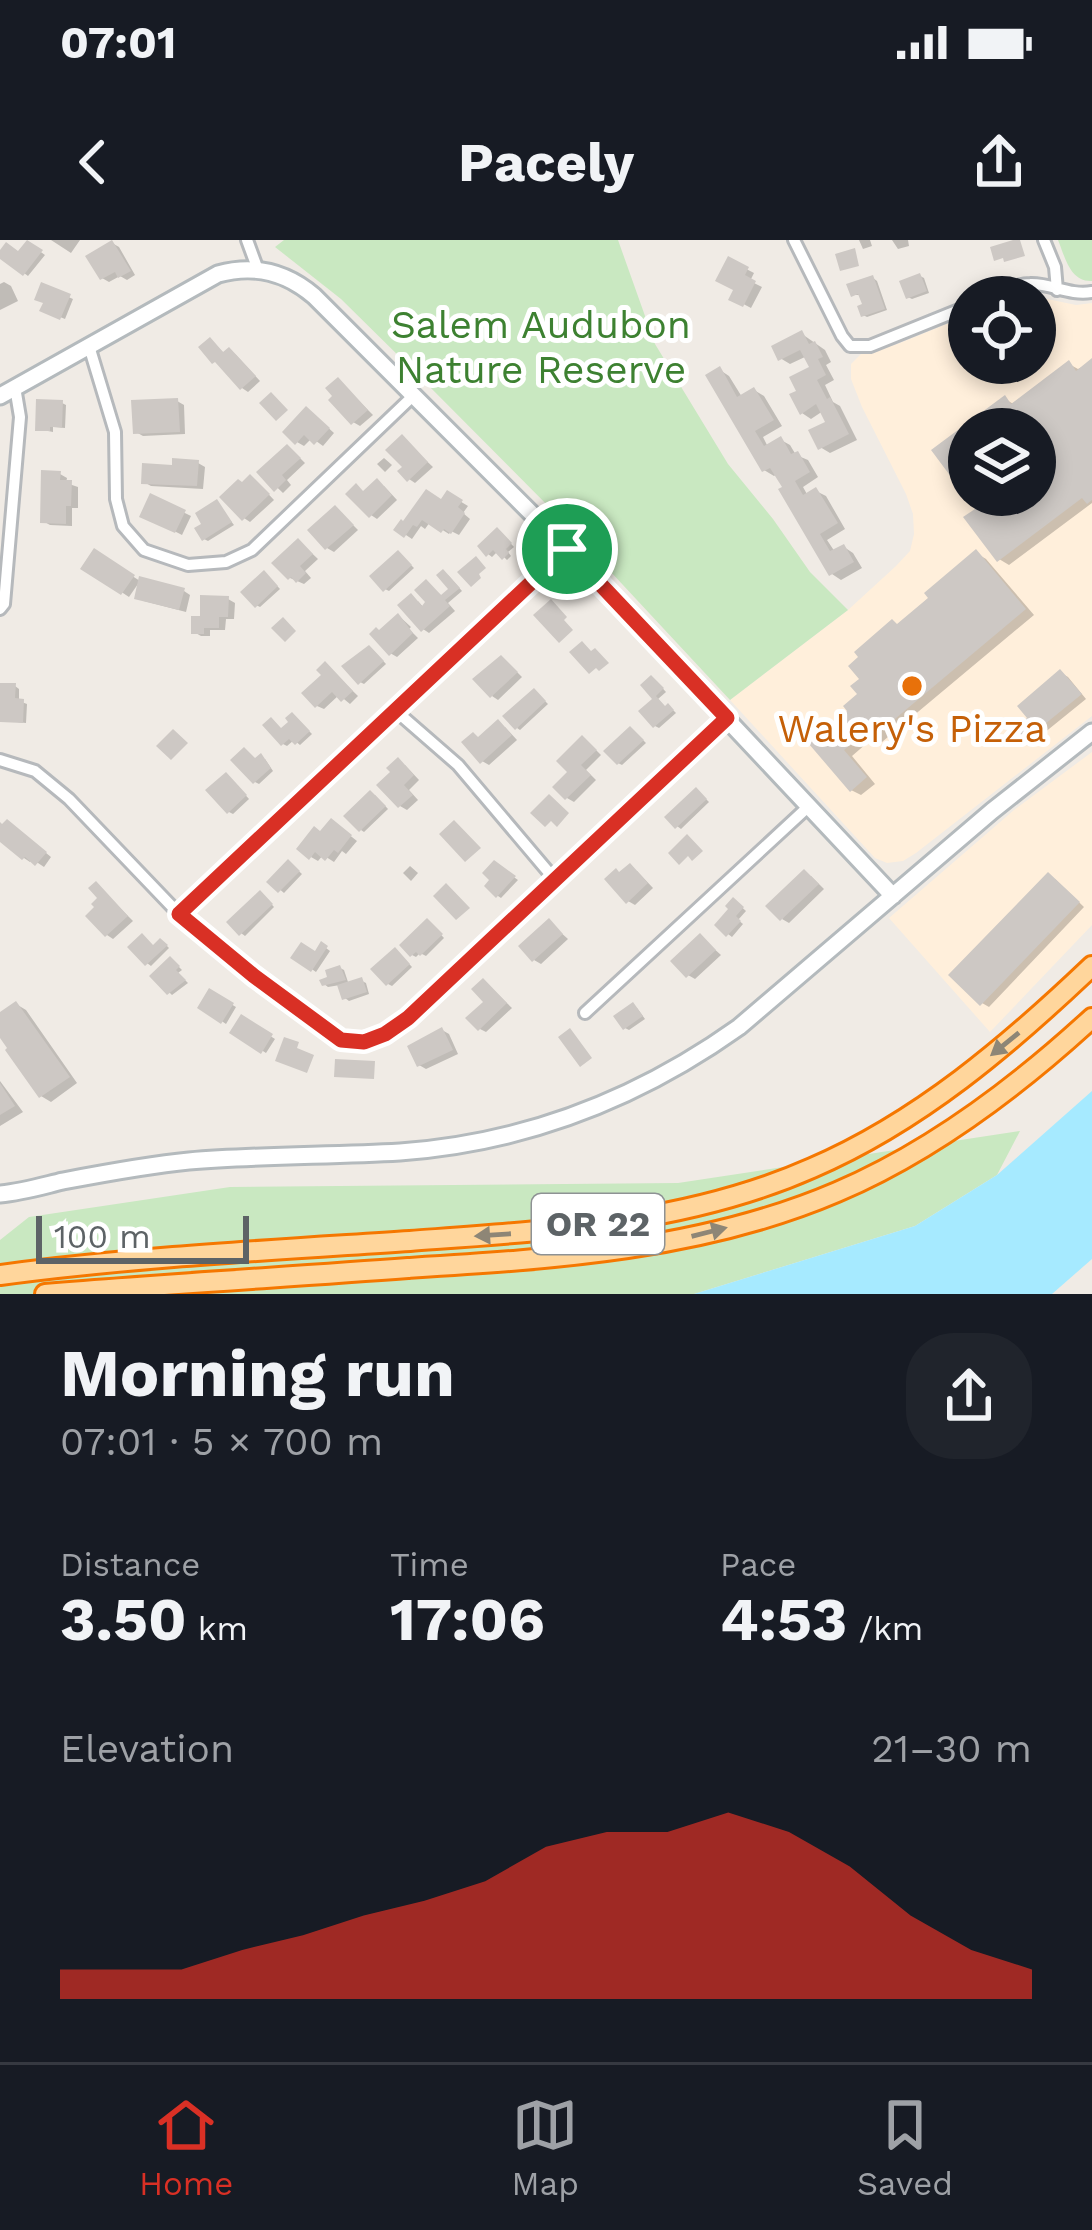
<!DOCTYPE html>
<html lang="en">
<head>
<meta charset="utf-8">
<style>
  body { margin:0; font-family:"Work Sans",sans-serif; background:#20242c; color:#f1f3f6; height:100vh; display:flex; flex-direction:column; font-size:45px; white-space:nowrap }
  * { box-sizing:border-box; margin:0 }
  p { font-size:39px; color:#9ea1a6 }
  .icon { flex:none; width:66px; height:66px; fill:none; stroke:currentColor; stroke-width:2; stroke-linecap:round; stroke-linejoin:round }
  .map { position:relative; height:1054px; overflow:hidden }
  .details { display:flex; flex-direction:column; background:#171b24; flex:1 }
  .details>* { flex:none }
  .tools { position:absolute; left:948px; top:36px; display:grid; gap:24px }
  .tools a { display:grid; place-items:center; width:108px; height:108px; border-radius:50%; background:#171b24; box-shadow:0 6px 18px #0003; font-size:60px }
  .scale { position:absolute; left:36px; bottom:30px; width:213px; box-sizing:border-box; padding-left:12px; border:6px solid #5d6366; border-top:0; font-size:33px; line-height:42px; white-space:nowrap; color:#5d6366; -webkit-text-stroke:9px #fff; paint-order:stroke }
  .pin { position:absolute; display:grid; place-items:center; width:102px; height:102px; color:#fff; margin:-51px; border:6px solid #fff; border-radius:50%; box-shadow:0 3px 12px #0007 }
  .round { display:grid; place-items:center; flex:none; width:126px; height:126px; border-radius:48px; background:#20242c }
  .summary { display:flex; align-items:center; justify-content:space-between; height:204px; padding:0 60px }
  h1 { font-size:66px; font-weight:700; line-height:90px }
  .metrics { display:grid; grid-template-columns:repeat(3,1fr); gap:18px; height:204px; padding:12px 60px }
  .metrics div { display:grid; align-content:center }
  .metrics b { font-size:60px; font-weight:700 }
  .metrics small { font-size:33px; font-weight:400 }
  .metrics p { font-size:33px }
  .chart { height:336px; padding:24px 60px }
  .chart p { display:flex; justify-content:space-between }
  .chart svg { width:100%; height:216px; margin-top:12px; fill:#d93025; opacity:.7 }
  .status { display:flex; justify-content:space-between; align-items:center; height:84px; padding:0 60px; background:#171b24; direction:ltr }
  .status svg { height:33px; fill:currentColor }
  header { display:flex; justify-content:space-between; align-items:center; height:156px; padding:0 60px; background:#171b24; font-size:54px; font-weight:700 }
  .menu { display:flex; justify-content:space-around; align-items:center; height:168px; border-top:3px solid #363941; background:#171b24; font-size:33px; color:#9ea1a6 }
  .menu a { display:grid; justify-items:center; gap:6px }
  .menu .on { color:#d93025 }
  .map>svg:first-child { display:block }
  .commercial { fill:#ffefdb; fill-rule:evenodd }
  .green { fill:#c9e8c1 }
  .water { fill:#a6eaff }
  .shadow { fill:#0003; fill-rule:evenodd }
  .building { fill:#cdc8c4; fill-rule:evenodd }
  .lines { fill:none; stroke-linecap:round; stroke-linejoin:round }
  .minor-casing { stroke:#b6b9bc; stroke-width:16 }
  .secondary-casing { stroke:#b4babd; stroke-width:21 }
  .trunk-casing { stroke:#f57700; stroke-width:24 }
  .minor { stroke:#fff; stroke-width:10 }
  .secondary { stroke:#fff; stroke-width:15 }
  .trunk { stroke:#ffd69c; stroke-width:18 }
  .oneway { fill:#8e8676 }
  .route-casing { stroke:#fff; stroke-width:24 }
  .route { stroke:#d93025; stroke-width:15 }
  .food-dot { fill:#e8710a; stroke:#fff; stroke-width:4.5 }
  .labels { text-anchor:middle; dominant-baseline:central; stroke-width:10; stroke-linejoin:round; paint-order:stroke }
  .shield { fill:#fff; stroke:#8e9294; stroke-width:3 }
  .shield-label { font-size:36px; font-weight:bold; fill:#5d6366 }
  .park-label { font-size:39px; fill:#3d8131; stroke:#fff }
  .food-label { font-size:39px; fill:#c56008; stroke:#fff }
</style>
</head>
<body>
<div class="status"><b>07:01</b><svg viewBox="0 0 49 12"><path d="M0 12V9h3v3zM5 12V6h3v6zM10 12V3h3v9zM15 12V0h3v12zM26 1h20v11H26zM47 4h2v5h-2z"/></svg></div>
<header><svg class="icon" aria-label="back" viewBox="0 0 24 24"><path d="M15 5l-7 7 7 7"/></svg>Pacely<svg class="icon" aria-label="share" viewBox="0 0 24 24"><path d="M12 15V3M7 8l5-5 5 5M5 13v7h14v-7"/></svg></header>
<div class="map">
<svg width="1092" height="1054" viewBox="0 0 1092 1054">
  <rect width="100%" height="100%" fill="#f0ebe5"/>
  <path class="commercial" d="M1023,54l53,11 16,-2v413l-176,137 -13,8 -16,2 -12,-5 -145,-158 118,-90 48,-44 14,-15 4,-17 -1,-20 -7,-20 -44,-87 -11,-28v-15l12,-12 32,-7 74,-30v48h66v-66h-21zM969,189h66v66h-66z
    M1092,512v173l-102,107 -101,-114 125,-108z"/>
  <path class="green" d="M284,0h334l37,104 73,120 45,55 37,53 38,38 -118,90 -161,-173 -156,-157 -72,-71 -66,-52z
    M1058,0h34v41c-22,1 -27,-24 -34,-41z
    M1020,891l-23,44 -82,51 -221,68h-694v-54l29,-23 201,-30 448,-4z"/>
  <path class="water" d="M1092,851v168l-40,35h-358l221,-68 82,-51z"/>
  <path class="shadow" d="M51,0h29l-9,13z
    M859,0h11l2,6 -9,3z
    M892,0h16l1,6 -11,3z
    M28,3l17,12 -17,21 -28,-21 19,-1z
    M112,3l7,4 16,28 -8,5 -7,-4 -11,6 -7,-4z
    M729,20l25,13 -4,8 12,6 -11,21 -19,-10 5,-9z
    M920,36l4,2 5,15 -17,6 -4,-2z
    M873,38l4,3 10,29 -20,7 -4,-2 2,-9 -3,-11h-9z
    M4,42l7,4 7,15 -18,9v-26z
    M43,46l30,13 -8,20 -22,-9 3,-7z
    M802,94l23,16 6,12 -5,3 8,15 -9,5 8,17 7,4 17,34 -27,13 -10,-6 9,-24 -6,-12 -12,8 -9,-6 11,-45 -6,-12 -17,8 -10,-6z
    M210,100l15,14 5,-3 6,4 24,26 -12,11 -6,-4z
    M1092,122v141l-83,62 -10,-6 -20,-50 -44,-58 70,-52 10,6 54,-41 9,5zM969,189h66v66h-66z
    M720,130l9,6 13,21 12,-7 10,6 18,30 -19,11 5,10 13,-7 9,5 6,10 12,5 10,17 -15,10 5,9 8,-5 10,5 19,33 -18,11 8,12 9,-5 9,6 9,15 -21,12 -9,-6 -55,-100 -3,2 -10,-6z
    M338,140l35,35 -13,11 -7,-4z
    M177,161l7,4 1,29 -42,2 -7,-4z
    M62,163l4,2 -1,23 -12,-1v5l-15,-3z
    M313,174l21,19 -11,13 -11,-8 -8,8 -7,-4z
    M402,198l31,29 -18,16 -6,-4z
    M294,212l11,11 -18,17 4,5 -8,8 -22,-21z
    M384,218l8,7 -7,7 -8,-8z
    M198,223l7,4 -2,22 -52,-3 -7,-4 30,-14z
    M60,234l7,4 -1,5 12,4v21h-6v18l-22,-1 -7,-4z
    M257,242l17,18 -24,22 -6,-4z
    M384,246l13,14 -20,19 -6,-4 -6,-22z
    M448,254l20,12 -5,7 7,6 -11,16 -8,-4 -2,3 -19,-12 -5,7 -4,-3 -9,13 -15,-10 45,-26z
    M152,257l39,19 -9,19 -39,-20z
    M217,263l17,22 -26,16 -4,-2z
    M336,268l22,22 -24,22 -7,-4z
    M501,293l13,14 -6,5 3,4 -4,4 -9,-9 -6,6 -4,-3z
    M299,301l19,18 -13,12 6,7 -7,6 -14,-6z
    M95,312l45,29 -11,16 -44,-29z
    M976,313l10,6 48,56 -152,127 -8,-5 -22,19 23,28 -14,11 -10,-5 -38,-46 39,-33 47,-85z
    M402,316l12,12 -25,23 -4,-2z
    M448,335l14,16 -14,12 7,8 -26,22 -6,-4 -5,-28 6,7 5,-5 -2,-20 16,14 10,-8z
    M268,336l12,13 -20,18 -4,-2z
    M184,351l6,4 -4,17 -42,-11z
    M228,359l7,4 -1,16h-8l-1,11h-15v6h-9l-7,-4 9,-13z
    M399,376l12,11 -2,2 9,9 -21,19 -7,-4 -10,-20z
    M373,410l13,14 -22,20 -4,-2z
    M508,423l14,14 -24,23 -6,-4z
    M326,425l32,31 -8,8 -11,-9 -15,14 -7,-3z
    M1061,433l7,4 18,22 -58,47 -7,-4 11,-23z
    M656,441l10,11 -8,7 8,9 6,1 4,4 -17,15 -4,-2 2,-27 -13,-14z
    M15,446l4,3v12l8,3 -1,19 -26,-3z
    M538,454l10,10 -28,26 -3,-2z
    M296,478l16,16 -12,11 -6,-5 -7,6 -4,-2 -1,-13z
    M505,487l12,13 -28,25 -7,-4 -2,-22z
    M635,492l11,11 -24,22 -4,-2z
    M589,503l12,12 -15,15 10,10 -22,22 -7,-4 5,-26z
    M265,519l8,12 -14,13 -4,-2 1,-21z
    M405,525l14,15 -10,10 9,10 -11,10 -7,-4z
    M230,538l19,21 -16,15 -4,-2z
    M700,553l9,9 -28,27 -4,-3z
    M375,555l13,14 -24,23 -3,-2z
    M0,585l14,2 37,30 -7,10 -12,-8 -2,3 -6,-4 -24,-20z
    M338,586l19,15 -11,13 -4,-3 -8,11 -11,-7 -5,6 -7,-4 10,-23z
    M495,624l23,16 -17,18 -3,-2z
    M292,625l10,9 -18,19 -13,-11z
    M410,626l8,7 -7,8 -8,-8z
    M637,631l16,17 -18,17 -7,-4z
    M811,636l13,13 -35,34 -7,-4z
    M1055,639l29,28 -95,100 -7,-4z
    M97,645l36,36 -20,18 -6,-4 -5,-37z
    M264,656l10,11 -29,29 -4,-3z
    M737,663l9,8 -8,9 5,4 -11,13 -4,-3 4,-25z
    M549,682l19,17 -27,25 -7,-4z
    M431,684l13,14 -18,18 -6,-3 -4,4 -4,-2z
    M701,697l20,18 -26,24 -7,-4z
    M165,704l4,4 -18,18 -4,-3z
    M322,705l8,6 -14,21 -22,-15 22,-2z
    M399,713l13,14 -20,19 -4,-2z
    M174,722l8,8 -4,3 10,10 -16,12 -3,-3z
    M340,728l4,2 5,15 13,-4 4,2 3,11 -20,7 -4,-3 -5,-13 -12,2 -4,-3z
    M484,741l28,27 -26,24 -6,-3 7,-27z
    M210,752l26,15 -10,17 -25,-17z
    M16,764l10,6 51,73 -26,19 -10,-6 -41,-62v-19z
    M637,768l8,11 -16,11 -4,-2z
    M242,778l33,21 -9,14 -33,-21z
    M442,790l7,4 9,20 -32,15 -7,-4z
    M0,841l23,31 -23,14z"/>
  <path class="building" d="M27,0l16,10 -20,26 -23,-17v-9l6,-8 12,9z
    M112,0l19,31 -13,7 -3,-6 -15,8 -15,-24z
    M1013,0h7l5,16 -21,6 -1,-4 -9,3 -4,-14z
    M855,8l4,18 -19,5 -5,-17z
    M728,16l21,11 -4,8 11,6 -13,26 -15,-7 5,-10 -18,-9z
    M920,33l7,18 -21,8 -7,-18z
    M873,35l12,34 -24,8 -4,-11 5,-2 -4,-10 -7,3 -5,-13z
    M41,42l30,12 -11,26 -21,-9 4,-8 -9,-3z
    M802,90l7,14 6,-3 8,16 -5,2 8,16 -9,5 10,19 3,-2 19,37 -31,16 -10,-20 17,-8 -9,-18 -16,11 -11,-21 7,-3 -7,-14 20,-10 -9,-17 -22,11 -7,-15z
    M210,97l13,15 6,-5 27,29 -16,14 -25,-28 -3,2 -14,-17z
    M1092,118v142l-5,4 -5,-6 -85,64 -34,-45 12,-8 -44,-59 74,-55 6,9 58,-44 7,11zM969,189h66v66h-66z
    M720,126l17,31 17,-10 20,33 -19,11 9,15 17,-10 10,18 7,-3 12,21 -15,9 8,14 13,-8 22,36 -18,11 10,17 14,-7 10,18 -25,14 -51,-87 4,-2 -12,-19 -8,4 -57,-97z
    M338,137l30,33 -17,15 -23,-25 4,-4 -7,-8z
    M271,152l17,18 -12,11 -17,-18z
    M178,158l2,34 -47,2 -2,-34z
    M36,159l27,1 -1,27h-12v4h-15z
    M306,166l24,22 -16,17 -10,-10 -9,10 -13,-13z
    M402,194l26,28 -21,20 -10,-11 5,-4 -17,-17z
    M287,204l14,14 -19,17 4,5 -12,12 -18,-20z
    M172,218l27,2 -2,26 -56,-2 1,-21 30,2z
    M41,230l20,1 -1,9h12l-1,26h-5v18l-26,-1z
    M250,234l20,20 -28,27 -23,-24 19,-18 4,3z
    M377,238l15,17 -23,23 -24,-24 11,-11 7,8z
    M426,249l15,10 6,-9 16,10 -5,7 7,6 -14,21 -7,-5 -3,4 -19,-13 -5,7 -4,-2 -9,13 -11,-8 8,-11 2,2z
    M150,253l36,17 -11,23 -36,-16z
    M217,259l15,23 -30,19 -8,-13 7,-4 -6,-11z
    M335,265l19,20 -29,25 -18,-20z
    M497,287l15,16 -6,6 3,4 -7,7 -9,-10 -7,7 -9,-11z
    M298,298l15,16 -13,12 6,7 -10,10 -5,-6 -3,3 -17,-17z
    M94,308l41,27 -14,20 -41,-26z
    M976,309l50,60 -155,130 -6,-7 -21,18 23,27 -17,15 -41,-48 38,-33 -4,-5 14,-12 -7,-8 9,-7 -11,-13 10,-9 -4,-5 38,-33 5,5 31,-26 -4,-5z
    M398,310l14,15 -29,27 -14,-16z
    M476,316l10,12 -7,6 2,4 -10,9 -14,-15z
    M443,329l17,19 -15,12 5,6 -29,26 -24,-27 14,-12 11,13 3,-4 -11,-12 12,-11 15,16 7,-6 -12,-14z
    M264,330l14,16 -23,22 -15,-16z
    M139,336l46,12 -6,22 -45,-11z
    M200,355l29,1 -1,21h-9v11h-15v6h-13v-18h9z
    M551,359l16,18 -3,3 9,10 -14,13 -26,-28z
    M398,373l15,20 -24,23 -20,-22 7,-7 3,3z
    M283,377l13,14 -11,11 -14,-14z
    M582,401l9,10 4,-3 14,15 -10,8 -3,-3 -7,6 -20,-22z
    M369,405l15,16 -26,24 -17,-19z
    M501,415l17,17 -28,26 -18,-19z
    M325,421l28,30 -12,11 -9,-10 -17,16 -14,-15 20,-18 -5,-5z
    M1060,429l22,25 -63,51 -10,-11 18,-16 -10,-12z
    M651,435l13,13 -8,8 9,10 3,-3 6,7 -21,18 -15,-17 14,-12 -12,-14z
    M0,443h16l-1,15 9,1 -1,24 -23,-1z
    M534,448l12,13 -31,29 -13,-14z
    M292,472l18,19 -15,14 -6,-6 -8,7 -19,-21 9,-8 10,11 7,-6 -3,-4z
    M498,479l14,16 -32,29 -19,-22 12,-10 5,5z
    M630,486l14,14 -27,25 -14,-14z
    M173,489l15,14 -17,17 -15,-14z
    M582,495l15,15 -16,15 10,10 -26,25 -13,-13 15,-15 -11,-11z
    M244,507l11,11 6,-5 10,15 -18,16 -23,-24z
    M398,517l16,18 -10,10 9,10 -15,13 -22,-23 14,-13 -4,-4z
    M226,532l21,23 -20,19 -22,-24z
    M696,547l11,12 -32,30 -11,-12z
    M370,550l16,16 -27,26 -16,-16z
    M549,554l20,19 -12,14 -6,-6 -6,6 -15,-14z
    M331,578l21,17 -14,18 -4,-3 -9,11 -10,-9 -6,8 -13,-11 18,-23 6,5z
    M7,579l40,33 -12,14 -10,-9 -3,3 -22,-18v-20l2,2z
    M454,580l27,28 -16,14 -26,-28z
    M687,594l16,17 -11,10 -4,-5 -9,9 -11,-12z
    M288,619l12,12 -22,22 -12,-11z
    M494,620l22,16 -20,22 -12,-12 5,-6 -7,-7z
    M630,623l18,20 -22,21 -22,-25 12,-11 3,4z
    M804,629l15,15 -39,37 -15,-15z
    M1048,632l32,30 -100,104 -32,-31z
    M96,641l32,35 -23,21 -20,-21 9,-9 -3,-3 6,-6 -9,-10z
    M446,643l24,25 -14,12 -23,-24z
    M260,650l13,14 -34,32 -13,-14z
    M733,657l11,10 -8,9 5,5 -15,16 -12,-12 14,-16 -3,-3z
    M427,678l16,16 -23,22 -4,-4 -6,5 -11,-12z
    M549,678l14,16 -31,28 -14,-16z
    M142,693l11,12 7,-7 8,7 -23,21 -18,-19z
    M700,693l16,17 -30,28 -16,-17z
    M321,701l7,5 -17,26 -21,-14 11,-16 14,9z
    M395,707l15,17 -24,22 -16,-17z
    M170,716l10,10 -4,4 10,10 -19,15 -18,-19z
    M340,725l6,15 -24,6 -3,-6 8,-3 -2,-7z
    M362,737l5,15 -25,8 -5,-15z
    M483,738l24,25 -29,28 -13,-13 18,-16 -12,-13z
    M209,748l25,15 -13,21 -24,-16z
    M16,761l54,76 -31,21 -34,-48 2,-2 -7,-10v-26z
    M633,762l10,14 -20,14 -10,-14z
    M241,774l32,20 -12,20 -32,-21z
    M442,787l11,23 -36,17 -10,-21z
    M570,788l22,30 -12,9 -22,-30z
    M284,797l15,5 -2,6 17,7 -7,18 -32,-12z
    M335,819l40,2 -1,18 -40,-2z
    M0,843l15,23 -15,9z"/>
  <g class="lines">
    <g class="minor-casing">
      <path id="minor" d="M247,0l11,30
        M794,0l48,96 8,10h20l99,-40
        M1044,0l11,27 2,23
        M990,57c13,-5 26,-13 40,-13 21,-1 39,12 62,8
        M89,106l26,86 1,67 7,27 21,24 44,15 38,-3 26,-12 162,-155
        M0,369l4,-5 16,-187 -5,-30
        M396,471l62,54 98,116
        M0,520l35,11 34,28 110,115 146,116 16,10 23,2 21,-8 23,-16 319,-300
        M179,674l388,-365
        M585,773l224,-207"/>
    </g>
    <g class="secondary-casing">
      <path id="secondary" d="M0,156l218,-122c37,-10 68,-2 96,22l253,253 326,347
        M0,954c22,-2 42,-8 63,-13 42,-8 84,-16 126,-20 70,-6 141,-5 211,-9 125,-9 238,-53 339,-125l253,-216 100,-79"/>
    </g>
    <g class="trunk-casing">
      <path id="trunk" d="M0,1035c136,-18 273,-25 410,-34 135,-10 276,-17 402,-73 107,-46 197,-123 280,-202
        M45,1054c121,-10 242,-17 363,-26 145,-9 294,-18 429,-76 94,-40 180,-105 255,-174"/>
    </g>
    <use href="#minor" class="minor"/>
    <use href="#secondary" class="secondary"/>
    <use href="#trunk" class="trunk"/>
  </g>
  <defs><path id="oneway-solid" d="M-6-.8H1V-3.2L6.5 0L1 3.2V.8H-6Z" transform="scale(3)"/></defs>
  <g class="oneway">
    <use href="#oneway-solid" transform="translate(1005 804) rotate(141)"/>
    <use href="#oneway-solid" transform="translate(709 992) rotate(-14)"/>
    <use href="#oneway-solid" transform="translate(493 995) rotate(176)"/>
  </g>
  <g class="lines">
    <g class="route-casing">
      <path id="route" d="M567,309l160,169 -319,300 -23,16 -21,8 -23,-2 -87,-64 -75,-62z"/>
    </g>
    <use href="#route" class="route"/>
  </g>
  <circle class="food-dot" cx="912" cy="446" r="12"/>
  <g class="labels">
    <rect class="shield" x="532" y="954" width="132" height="60" rx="9"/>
    <g class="shield-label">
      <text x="598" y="984">OR 22</text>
    </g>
    <g class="park-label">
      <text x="541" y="84">Salem Audubon<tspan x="541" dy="45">Nature Reserve</tspan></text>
    </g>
    <g class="food-label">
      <text x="912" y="488">Walery's Pizza</text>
    </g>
  </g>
</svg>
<div class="tools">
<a><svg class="icon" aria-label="locate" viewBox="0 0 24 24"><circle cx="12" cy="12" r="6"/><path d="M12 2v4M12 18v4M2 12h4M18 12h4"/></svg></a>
<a><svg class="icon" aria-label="layers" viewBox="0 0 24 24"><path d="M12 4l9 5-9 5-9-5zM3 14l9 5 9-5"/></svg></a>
</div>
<div class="scale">100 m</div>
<div class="pin" style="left:567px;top:309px;background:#1e9e55"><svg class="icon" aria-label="arrive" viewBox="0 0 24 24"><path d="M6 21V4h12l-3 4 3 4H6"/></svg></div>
</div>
<section class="details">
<div class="summary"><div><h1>Morning run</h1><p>07:01 · 5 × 700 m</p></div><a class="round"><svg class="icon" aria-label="share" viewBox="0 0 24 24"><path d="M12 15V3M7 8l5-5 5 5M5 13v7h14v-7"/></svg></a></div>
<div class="metrics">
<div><p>Distance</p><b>3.50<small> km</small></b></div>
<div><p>Time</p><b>17:06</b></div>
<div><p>Pace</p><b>4:53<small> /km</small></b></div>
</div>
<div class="chart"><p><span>Elevation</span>21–30 m</p>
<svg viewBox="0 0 160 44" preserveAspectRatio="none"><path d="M0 44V38L10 38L20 38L30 34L40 31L50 27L60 24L70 20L80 13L90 10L100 10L110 6L120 10L130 17L140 27L150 34L160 38V44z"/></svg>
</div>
</section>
<nav class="menu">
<a class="on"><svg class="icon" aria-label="home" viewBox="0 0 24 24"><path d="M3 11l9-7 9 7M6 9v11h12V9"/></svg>Home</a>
<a><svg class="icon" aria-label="map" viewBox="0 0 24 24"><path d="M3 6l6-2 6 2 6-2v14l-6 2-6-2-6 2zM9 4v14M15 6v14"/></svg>Map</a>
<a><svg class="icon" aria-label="saved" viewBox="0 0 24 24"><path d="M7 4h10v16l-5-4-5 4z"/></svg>Saved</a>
</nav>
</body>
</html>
